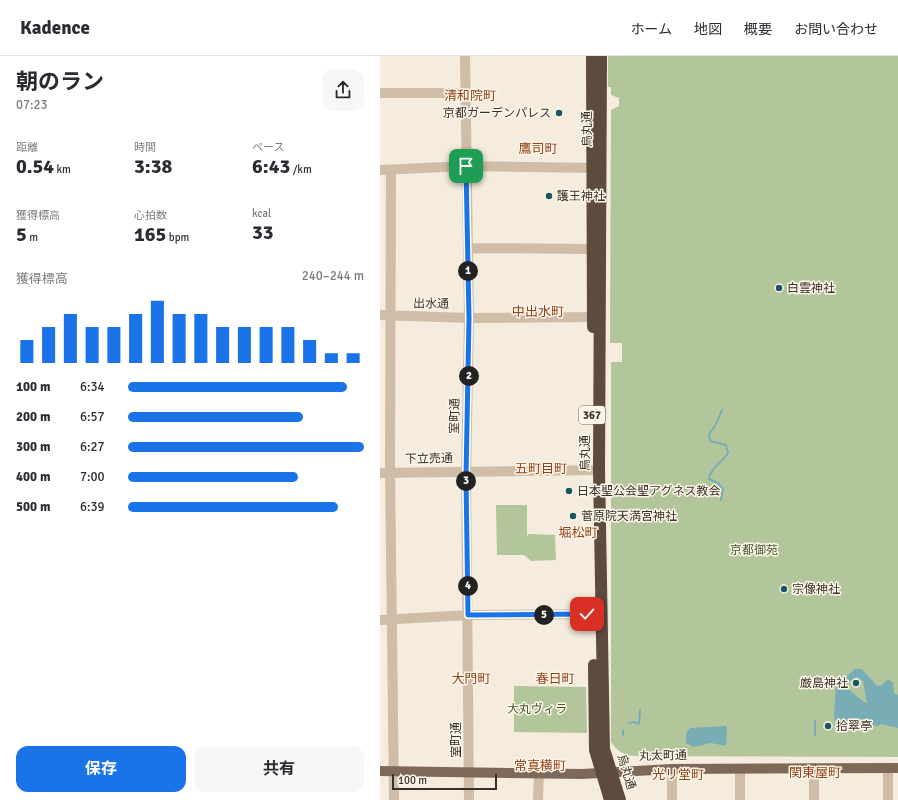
<!DOCTYPE html>
<html lang="ja">
<head>
<meta charset="utf-8">
<style>
  body { margin:0; font-family:Signika,"Noto Sans JP",sans-serif; background:#f7f7f7; color:#2b2b33; height:100vh; display:flex; flex-direction:column; font-size:15px; white-space:nowrap }
  * { box-sizing:border-box; margin:0 }
  p { font-size:13px; color:#7c7c81 }
  .icon { flex:none; width:22px; height:22px; fill:none; stroke:currentColor; stroke-width:2; stroke-linecap:round; stroke-linejoin:round }
  .map { position:relative; flex:1; overflow:hidden }
  .sheet { display:flex; flex-direction:column; background:#fff; width:380px }
  .sheet>* { flex:none }
  .scale { position:absolute; left:12px; bottom:10px; width:105px; box-sizing:border-box; padding-left:4px; border:2px solid #3b3028; border-top:0; font-size:11px; line-height:14px; white-space:nowrap; color:#3b3028; -webkit-text-stroke:3px #fcf6ea; paint-order:stroke }
  .pin { position:absolute; display:grid; place-items:center; width:34px; height:34px; color:#fff; margin:-17px; border-radius:8px; box-shadow:0 2px 6px #0006 }
  .km { position:absolute; width:20px; height:20px; margin:-10px; border-radius:50%; background:#222; color:#fff; font-size:11px; line-height:20px; text-align:center }
  .round { display:grid; place-items:center; flex:none; width:42px; height:42px; border-radius:12px; background:#f7f7f7 }
  .overview { display:flex; align-items:center; justify-content:space-between; height:68px; padding:0 16px }
  h1 { font-size:22px; font-weight:700; line-height:30px }
  .metrics { display:grid; grid-template-columns:repeat(3,1fr); gap:6px; height:68px; padding:4px 16px }
  .metrics div { display:grid; align-content:center }
  .metrics b { font-size:20px; font-weight:700 }
  .metrics small { font-size:11px; font-weight:400 }
  .metrics p { font-size:11px }
  .chart { height:112px; padding:8px 16px }
  .chart p { display:flex; justify-content:space-between }
  .chart svg { width:100%; height:72px; margin-top:4px; stroke:#1a73e8; stroke-width:6 }
  .button { display:flex; gap:8px; margin-top:auto; padding:8px 16px }
  .button a { flex:1; height:46px; border-radius:12px; background:#1a73e8; color:#fff; font-size:16px; font-weight:700; line-height:46px; text-align:center }
  .button a+a { background:#f7f7f7; color:#2b2b33 }
  ul { padding:0 16px; list-style:none; font-size:13px }
  li { display:grid; grid-template-columns:64px 48px 1fr; align-items:center; height:30px }
  li i { height:10px; border-radius:5px; background:#1a73e8 }
  header { display:flex; align-items:center; gap:24px; box-sizing:border-box; height:56px; padding:0 20px; background:#fff; border-bottom:1px solid #e1e1e2 }
  header strong { font-size:19px }
  nav { display:flex; gap:22px; margin-inline-start:auto; font-size:14px }
  main { display:flex; flex:1; min-height:0 }
  .map>svg:first-child { display:block }
  .green { fill:#b3c69b }
  .water { fill:#78adb6; fill-rule:evenodd }
  .lines { fill:none; stroke-linecap:round; stroke-linejoin:round }
  .stream { stroke:#78adb6; stroke-width:2 }
  .minor { stroke:#cfbda7; stroke-width:10 }
  .major { stroke:#7e6958; stroke-width:10 }
  .highway { stroke:#5d4b3e; stroke-width:12 }
  .route-casing { stroke:#fff; stroke-width:8 }
  .route { stroke:#1a73e8; stroke-width:5 }
  .poi-dot { fill:#195662; stroke:#fcf6ea; stroke-width:1.5 }
  .labels { text-anchor:middle; dominant-baseline:central; stroke-width:3; stroke-linejoin:round; paint-order:stroke }
  .shield { fill:#fcf6ea; stroke:#756b62; stroke-width:1 }
  .shield-label { font-size:11px; font-weight:bold; fill:#3b3028 }
  .poi-label { font-size:12px; fill:#3b3028; stroke:#fcf6ea; text-anchor:start }
  .street-label { font-size:12px; fill:#3b3028; stroke:#fcf6ea }
  .park-label { font-size:12px; fill:#445c29; stroke:#fcf6ea }
  .neighbourhood-label { font-size:13px; fill:#934118; stroke:#fcf6ea }
</style>
</head>
<body>
<header>
<strong>Kadence</strong>
<nav><a>ホーム</a><a>地図</a><a>概要</a><a>お問い合わせ</a></nav>
</header>
<main>
<section class="sheet">
<div class="overview"><div><h1>朝のラン</h1><p>07:23</p></div><a class="round"><svg class="icon" aria-label="share" viewBox="0 0 24 24"><path d="M12 15V3M7 8l5-5 5 5M5 13v7h14v-7"/></svg></a></div>
<div class="metrics">
<div><p>距離</p><b>0.54<small> km</small></b></div>
<div><p>時間</p><b>3:38</b></div>
<div><p>ペース</p><b>6:43<small> /km</small></b></div>
</div>
<div class="metrics">
<div><p>獲得標高</p><b>5<small> m</small></b></div>
<div><p>心拍数</p><b>165<small> bpm</small></b></div>
<div><p>kcal</p><b>33</b></div>
</div>
<div class="chart"><p><span>獲得標高</span>240–244 m</p>
<svg viewBox="0 0 160 44" preserveAspectRatio="none"><path d="M5 44V30M15 44V22M25 44V14M35 44V22M45 44V22M55 44V14M65 44V6M75 44V14M85 44V14M95 44V22M105 44V22M115 44V22M125 44V22M135 44V30M145 44V38M155 44V38"/></svg>
</div>
<ul>
<li><b>100 m</b>6:34<i style="width:93%"></i></li>
<li><b>200 m</b>6:57<i style="width:74%"></i></li>
<li><b>300 m</b>6:27<i style="width:100%"></i></li>
<li><b>400 m</b>7:00<i style="width:72%"></i></li>
<li><b>500 m</b>6:39<i style="width:89%"></i></li>
</ul>
<div class="button"><a>保存</a><a>共有</a></div>
</section>
<div class="map">
<svg width="518" height="744" viewBox="0 0 518 744">
  <rect width="100%" height="100%" fill="#f5ecdd"/>
  <path class="green" d="M228,0h290v701l-265,-1c-11,-2 -16,-5 -22,-14v-380h11v-19h-12l1,-233 8,-4v-8l-8,-3v-8h-3z
    M116,449h31v32l1,-3 27,1 1,25 -25,1 -7,-6h-27z
    M134,630l72,1 1,46 -73,-1z"/>
  <path class="water" d="M475,613h7l15,17 5,-1 6,-6 5,4 1,10 4,2v33l-17,-4 -4,2 -4,-1 -9,2 -9,-7 -4,-1 -9,9 -7,1 -1,-15 2,-28zM477,621l6,4 4,22 -3,-1 -17,-14 2,-7z
    M347,670l-1,20 -15,-3 -17,4 -8,-4v-10l4,-5z"/>
  <g class="lines">
    <path class="stream" d="M341,444l2,-11 -5,-6 -9,-4c2,-12 13,-16 19,-26l-2,-8 -16,-4 -1,-7c7,-7 9,-15 13,-24
      M249,667l5,-1 5,2 1,-14
      M243,674v5
      M435,679v-14"/>
    <path class="minor" d="M85,0l4,262 -3,159 3,323
      M0,37h85
      M0,114l86,-4 134,2
      M11,114l-1,296 4,334
      M88,192l124,1
      M0,259l89,3 131,-1
      M0,417l219,-3
      M0,564l88,-5 133,-1
      M508,712v32
      M292,713v31
      M158,744l1,-27
      M360,744v-31
      M434,744v-32"/>
    <path class="major" d="M0,715l202,3 90,-5 226,-1"/>
    <path class="highway" d="M212,0l1,271
      M221,0l-2,414 5,279 16,51
      M214,609l1,85 15,50"/>
  </g>
  <g class="lines">
    <g class="route-casing">
      <path id="route" d="M86,110l3,152 -3,159 2,138 119,-1"/>
    </g>
    <use href="#route" class="route"/>
  </g>
  <g class="poi-dot">
    <circle cx="179" cy="57" r="4"/>
    <circle cx="169" cy="140" r="4"/>
    <circle cx="399" cy="232" r="4"/>
    <circle cx="189" cy="435" r="4"/>
    <circle cx="193" cy="460" r="4"/>
    <circle cx="404" cy="533" r="4"/>
    <circle cx="476" cy="627" r="4"/>
    <circle cx="448" cy="670" r="4"/>
  </g>
  <g class="labels">
    <rect class="shield" x="199" y="350" width="26" height="18" rx="3"/>
    <g class="shield-label">
      <text x="212" y="359">367</text>
    </g>
    <g class="poi-label">
      <text x="171" y="57" text-anchor="end">京都ガーデンパレス</text>
      <text x="177" y="140">護王神社</text>
      <text x="407" y="232">白雲神社</text>
      <text x="197" y="435">日本聖公会聖アグネス教会</text>
      <text x="201" y="460">菅原院天満宮神社</text>
      <text x="412" y="533">宗像神社</text>
      <text x="468" y="627" text-anchor="end">厳島神社</text>
      <text x="456" y="670">拾翠亭</text>
    </g>
    <g class="street-label">
      <text transform="translate(207 73) rotate(-90)">烏丸通</text>
      <text transform="translate(51 248) rotate(1)">出水通</text>
      <text transform="translate(75 360) rotate(-89)">室町通</text>
      <text transform="translate(205 397) rotate(-90)">烏丸通</text>
      <text transform="translate(49 403) rotate(-1)">下立売通</text>
      <text transform="translate(76 684) rotate(-90)">室町通</text>
      <text transform="translate(283 700) rotate(-1)">丸太町通</text>
      <text transform="translate(246 716) rotate(73)">烏丸通</text>
    </g>
    <g class="park-label">
      <text x="374" y="494">京都御苑</text>
      <text x="157" y="653">大丸ヴィラ</text>
    </g>
    <g class="neighbourhood-label">
      <text x="90" y="40">清和院町</text>
      <text x="158" y="93">鷹司町</text>
      <text x="158" y="256">中出水町</text>
      <text x="161" y="413">五町目町</text>
      <text x="198" y="477">堀松町</text>
      <text x="91" y="623">大門町</text>
      <text x="175" y="623">春日町</text>
      <text x="160" y="710">常真横町</text>
      <text x="435" y="717">関東屋町</text>
      <text x="298" y="719">光リ堂町</text>
    </g>
  </g>
</svg>
<div class="scale">100 m</div>
<div class="pin" style="left:86px;top:110px;background:#1e9e55"><svg class="icon" aria-label="arrive" viewBox="0 0 24 24"><path d="M6 21V4h12l-3 4 3 4H6"/></svg></div>
<div class="pin" style="left:207px;top:558px;background:#d93025"><svg class="icon" aria-label="check" viewBox="0 0 24 24"><path d="M5 12l5 5 9-10"/></svg></div>
<b class="km" style="left:88px;top:215px">1</b>
<b class="km" style="left:89px;top:320px">2</b>
<b class="km" style="left:86px;top:425px">3</b>
<b class="km" style="left:88px;top:530px">4</b>
<b class="km" style="left:164px;top:559px">5</b>
</div>
</main>
</body>
</html>
